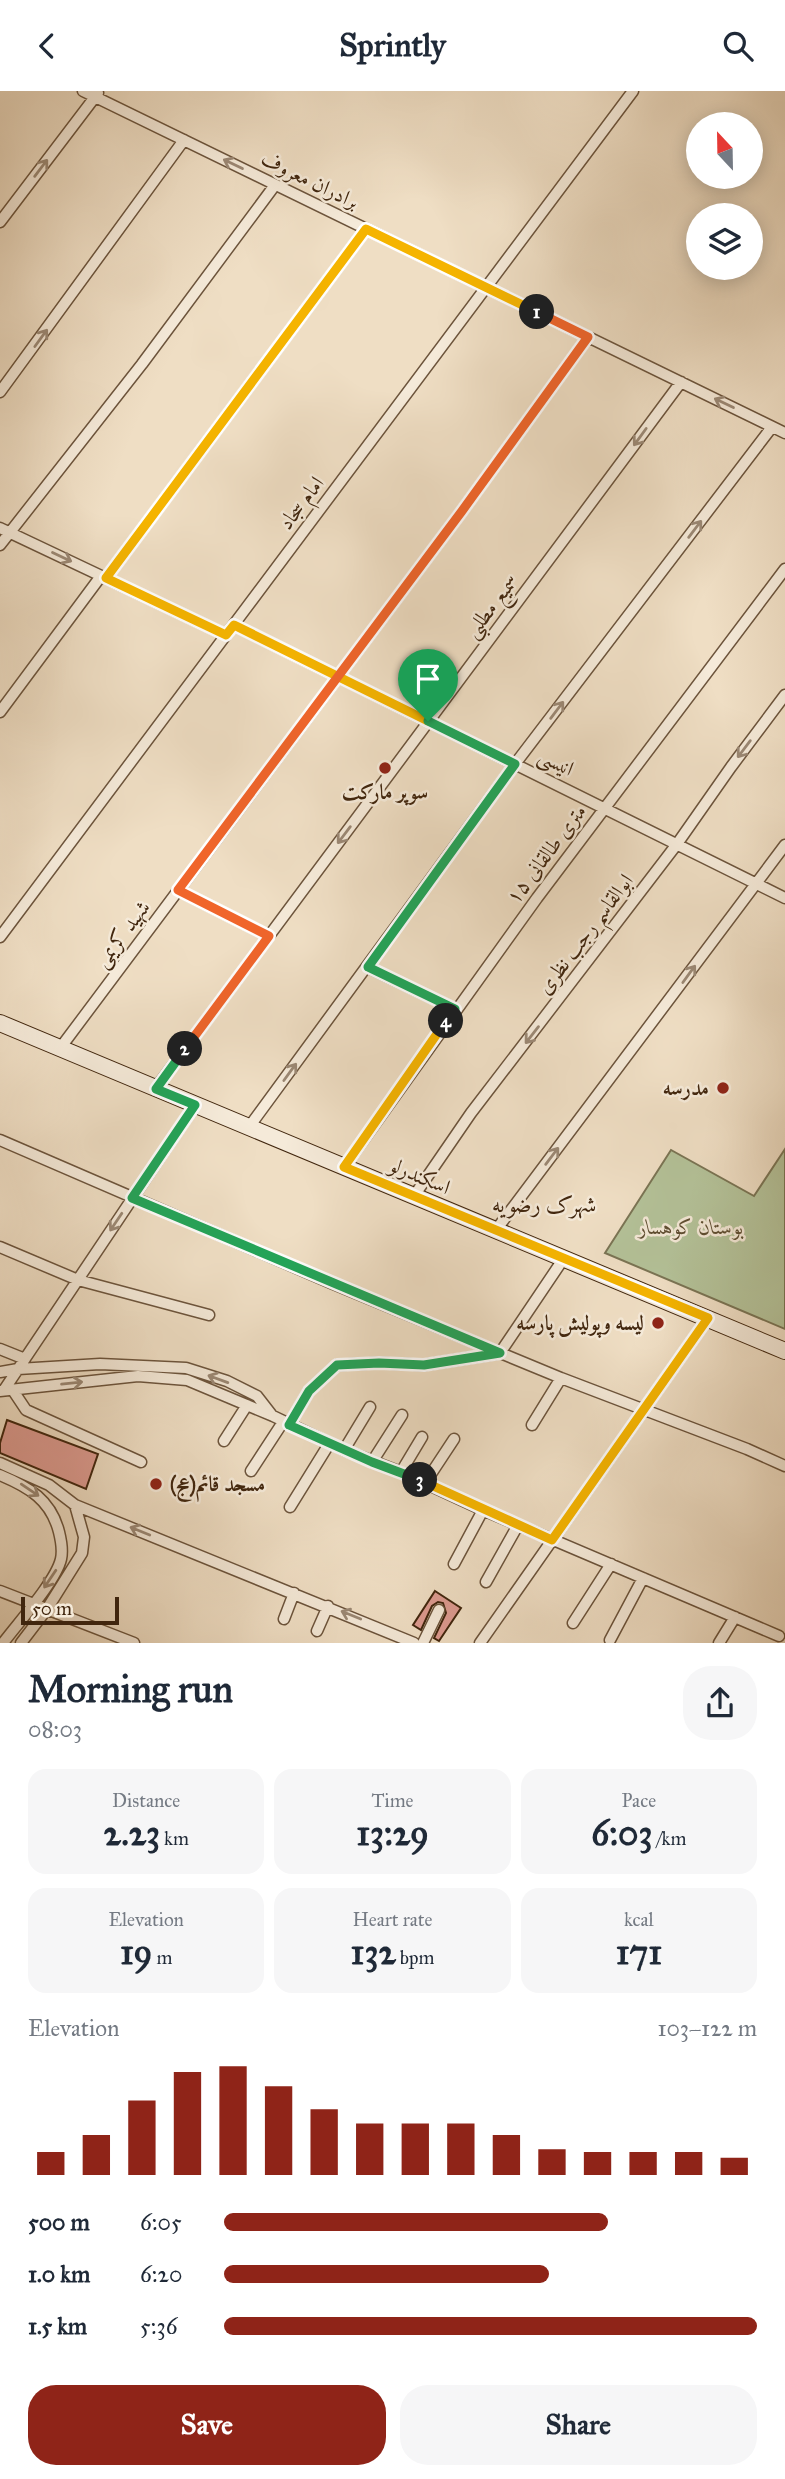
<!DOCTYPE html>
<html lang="en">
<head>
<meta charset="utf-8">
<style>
  body { margin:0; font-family:"IM FELL Great Primer",Amiri,serif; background:#f6f6f7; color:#1f2937; height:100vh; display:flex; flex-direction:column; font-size:26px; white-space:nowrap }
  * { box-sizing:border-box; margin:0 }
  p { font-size:23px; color:#747a83 }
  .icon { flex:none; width:38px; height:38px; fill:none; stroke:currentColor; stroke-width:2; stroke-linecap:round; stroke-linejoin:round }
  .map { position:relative; height:1552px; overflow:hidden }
  .details { display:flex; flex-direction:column; background:#fff; flex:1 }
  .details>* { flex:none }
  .needle { width:46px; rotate:338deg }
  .buttons { position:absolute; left:686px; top:21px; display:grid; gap:14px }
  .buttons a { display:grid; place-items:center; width:77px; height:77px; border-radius:50%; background:#fff; box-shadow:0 4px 18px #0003; font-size:35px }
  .scale { position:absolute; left:21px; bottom:18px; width:98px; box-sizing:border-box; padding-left:7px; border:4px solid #41260e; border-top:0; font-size:19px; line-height:24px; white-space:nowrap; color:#41260e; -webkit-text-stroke:5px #f5ead9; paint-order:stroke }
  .pin { position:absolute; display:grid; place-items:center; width:60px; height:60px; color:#fff; margin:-72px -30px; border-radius:50% 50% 50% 0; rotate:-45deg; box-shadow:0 0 7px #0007 }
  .pin .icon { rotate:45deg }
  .km { position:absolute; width:35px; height:35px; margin:-18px; border-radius:50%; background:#222; color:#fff; font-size:19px; line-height:35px; text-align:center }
  .round { display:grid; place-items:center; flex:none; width:74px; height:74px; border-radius:28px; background:#f6f6f7 }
  .overview { display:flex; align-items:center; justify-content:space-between; height:119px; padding:0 28px }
  h1 { font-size:38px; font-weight:700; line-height:52px }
  .stats { display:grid; grid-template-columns:repeat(3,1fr); gap:10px; height:119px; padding:7px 28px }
  .stats div { display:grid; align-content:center; border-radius:18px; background:#f6f6f7; text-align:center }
  .stats b { font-size:35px; font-weight:700 }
  .stats small { font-size:19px; font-weight:400 }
  .stats p { font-size:19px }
  .chart { height:196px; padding:14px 28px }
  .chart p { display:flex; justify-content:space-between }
  .chart svg { width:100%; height:126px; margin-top:7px; stroke:#8f2418; stroke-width:6 }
  .action { display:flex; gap:14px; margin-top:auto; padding:14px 28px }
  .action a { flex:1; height:80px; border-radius:28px; background:#8f2418; color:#fff; font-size:28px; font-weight:700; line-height:80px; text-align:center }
  .action a+a { background:#f6f6f7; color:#1f2937 }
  ul { padding:0 28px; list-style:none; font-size:23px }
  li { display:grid; grid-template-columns:112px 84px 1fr; align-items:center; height:52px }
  li i { height:18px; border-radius:9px; background:#8f2418 }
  header { display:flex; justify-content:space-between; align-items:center; height:91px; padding:0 28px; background:#fff; font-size:32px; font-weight:700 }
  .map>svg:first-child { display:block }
  .green { fill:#b4c299; stroke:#7a7454; stroke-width:2 }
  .building { fill:#dd9b91; stroke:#41260e; stroke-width:2 }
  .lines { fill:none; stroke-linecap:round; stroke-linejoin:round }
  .street-casing { stroke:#6c543c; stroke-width:13 }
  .secondary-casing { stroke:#41260e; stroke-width:18 }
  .street { stroke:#f5ead9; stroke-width:10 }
  .secondary { stroke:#f5ead9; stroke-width:16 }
  .oneway { stroke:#9b8874 }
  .split-1-casing { stroke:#fff; stroke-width:14 }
  .split-2-casing { stroke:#fff; stroke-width:14 }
  .split-3-casing { stroke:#fff; stroke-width:14 }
  .split-4-casing { stroke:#fff; stroke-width:14 }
  .split-5-casing { stroke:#fff; stroke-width:14 }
  .split-1 { stroke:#f5b400; stroke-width:9 }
  .split-2 { stroke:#f0652b; stroke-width:9 }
  .split-3 { stroke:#22a559; stroke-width:9 }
  .split-4 { stroke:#f5b400; stroke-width:9 }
  .split-5 { stroke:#22a559; stroke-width:9 }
  .poi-dot { fill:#8f2418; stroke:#f5ead9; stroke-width:2.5 }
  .labels { text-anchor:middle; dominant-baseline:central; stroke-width:5; stroke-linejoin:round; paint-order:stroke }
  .street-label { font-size:21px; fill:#41260e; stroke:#f5ead9 }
  .poi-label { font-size:21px; font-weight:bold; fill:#41260e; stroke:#f5ead9; text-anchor:end }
  .park-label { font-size:21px; font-style:italic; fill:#5e4d31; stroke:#f5ead9 }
  .neighbourhood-label { font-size:23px; fill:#41260e; stroke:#f5ead9 }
</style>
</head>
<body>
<header><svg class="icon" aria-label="back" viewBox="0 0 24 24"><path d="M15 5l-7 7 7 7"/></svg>Sprintly<svg class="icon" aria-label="search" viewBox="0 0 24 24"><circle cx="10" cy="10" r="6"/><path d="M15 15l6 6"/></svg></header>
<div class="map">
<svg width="785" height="1552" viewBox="0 0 785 1552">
  <rect width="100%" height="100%" fill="#efdec4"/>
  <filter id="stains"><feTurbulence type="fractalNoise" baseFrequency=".00286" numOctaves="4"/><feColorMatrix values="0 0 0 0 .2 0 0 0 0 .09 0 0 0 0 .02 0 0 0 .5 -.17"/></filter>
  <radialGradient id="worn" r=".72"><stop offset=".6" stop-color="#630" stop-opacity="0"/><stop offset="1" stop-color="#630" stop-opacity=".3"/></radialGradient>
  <path class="green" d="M785,1058v180l-180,-76 66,-103 83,46z"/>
  <path class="building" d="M7,1329l91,34 -12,35 -86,-36v-10z
    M435,1500l26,17 -22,33 -5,-3 12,-25 -3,-10 -5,-1 -6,4 -11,24 -8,-5z"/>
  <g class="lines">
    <g class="street-casing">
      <path id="street" d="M83,0l702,342
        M0,131l98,-129
        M0,301l184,-252
        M0,437l226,107
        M0,454l142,-181 133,-179
        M106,487l260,-349
        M234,534l551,273
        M0,621l101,-136
        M178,799l91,46
        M0,846l633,-846
        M367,876l88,42
        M61,956l401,-536 126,-174
        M156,997l525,-706
        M249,1036l266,-363 257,-337
        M0,1049l331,143 230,95 186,71 38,17
        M344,1076l193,-269 248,-329
        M414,1105l57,-83 206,-269 54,-77 54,-72
        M496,1139l289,-385
        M0,1156l78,33 131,35
        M0,1258l25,10
        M0,1281l18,-3 82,-5 86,4 41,13 30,15 14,18
        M12,1298l14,21 115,52
        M4,1299l191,-285
        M0,1300l138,-15 49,4 86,36 71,34 57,22 82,38 296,126
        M289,1334l20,-34 28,-26 42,-2 45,2 76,-12 64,-95
        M532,1334l29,-47
        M224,1350l23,-36
        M344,1359l26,-43
        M372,1371l30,-47
        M0,1372l49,22 26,20 339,138
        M251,1380l32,-49
        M401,1381l21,-35
        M0,1384c29,12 51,25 59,57 2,8 4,18 2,27 -5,22 -43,64 -58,84
        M425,1392l29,-44
        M290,1416l39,-63
        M454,1473l29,-54
        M486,1491l32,-57
        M0,1500l134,52
        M284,1528l10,-26
        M573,1532l38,-59
        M317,1540l11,-25
        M610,1549l33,-62
        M21,1552l26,-34 35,-56 2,-16 -9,-32
        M423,1552l16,-33
        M480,1552l228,-325
        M719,1552l16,-26"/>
    </g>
    <g class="secondary-casing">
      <path id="secondary" d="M0,932l785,328"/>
    </g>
    <use href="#street" class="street"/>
    <use href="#secondary" class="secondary"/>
  </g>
  <defs><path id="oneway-shaft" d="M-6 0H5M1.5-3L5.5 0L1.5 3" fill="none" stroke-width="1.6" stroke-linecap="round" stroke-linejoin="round" transform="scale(1.75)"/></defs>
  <g class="oneway">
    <use href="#oneway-shaft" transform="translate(233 73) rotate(-154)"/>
    <use href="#oneway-shaft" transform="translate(41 77) rotate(-53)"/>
    <use href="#oneway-shaft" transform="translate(41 247) rotate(-54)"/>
    <use href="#oneway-shaft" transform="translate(724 312) rotate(-154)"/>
    <use href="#oneway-shaft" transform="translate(640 346) rotate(126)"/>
    <use href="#oneway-shaft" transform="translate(695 438) rotate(-53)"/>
    <use href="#oneway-shaft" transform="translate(62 466) rotate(25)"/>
    <use href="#oneway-shaft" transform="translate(557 619) rotate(-53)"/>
    <use href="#oneway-shaft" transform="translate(744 658) rotate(127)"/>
    <use href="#oneway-shaft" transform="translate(344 744) rotate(127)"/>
    <use href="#oneway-shaft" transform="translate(689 883) rotate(-54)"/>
    <use href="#oneway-shaft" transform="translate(532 944) rotate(128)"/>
    <use href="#oneway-shaft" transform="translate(290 981) rotate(-54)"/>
    <use href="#oneway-shaft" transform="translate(552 1065) rotate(-53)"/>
    <use href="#oneway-shaft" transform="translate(116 1131) rotate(124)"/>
    <use href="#oneway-shaft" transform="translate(218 1288) rotate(-160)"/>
    <use href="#oneway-shaft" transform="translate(72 1292) rotate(-6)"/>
    <use href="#oneway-shaft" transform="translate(30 1399) rotate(34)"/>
    <use href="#oneway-shaft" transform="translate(140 1440) rotate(-158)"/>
    <use href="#oneway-shaft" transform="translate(50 1488) rotate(124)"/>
    <use href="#oneway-shaft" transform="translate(351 1524) rotate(-158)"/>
  </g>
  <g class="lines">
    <g class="split-1-casing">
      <path id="split-1" d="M428,630l-194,-96 -8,10 -120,-57 260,-349 171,83"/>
    </g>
    <g class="split-2-casing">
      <path id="split-2" d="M185,958l84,-113 -91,-46 284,-379 126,-174 -51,-25"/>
    </g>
    <g class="split-3-casing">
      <path id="split-3" d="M185,958l-29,40 39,16 -63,93 368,155 -76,12 -45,-2 -42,2 -28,26 -20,34 83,37 48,18"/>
    </g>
    <g class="split-4-casing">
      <path id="split-4" d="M420,1389l132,60 156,-222 -364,-151 102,-146"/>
    </g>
    <g class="split-5-casing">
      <path id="split-5" d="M428,630l87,43 -147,203 87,42 -9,12"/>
    </g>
    <use href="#split-1" class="split-1"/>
    <use href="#split-2" class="split-2"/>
    <use href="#split-3" class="split-3"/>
    <use href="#split-4" class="split-4"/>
    <use href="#split-5" class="split-5"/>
  </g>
  <g class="poi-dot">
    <circle cx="385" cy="677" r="7"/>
    <circle cx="723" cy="997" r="7"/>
    <circle cx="658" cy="1232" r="7"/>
    <circle cx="156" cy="1393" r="7"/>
  </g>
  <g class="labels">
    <g class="street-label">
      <text transform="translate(310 89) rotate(26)">برادران معروف</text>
      <text transform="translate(301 412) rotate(-53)">امام سجاد</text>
      <text transform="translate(491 515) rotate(-53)">سمیع مطلبی</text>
      <text transform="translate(556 671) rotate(26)">انیسی</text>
      <text transform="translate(546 763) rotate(-53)">۱۵ متری طالقانی</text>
      <text transform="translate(122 843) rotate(-53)">شهید کریمی</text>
      <text transform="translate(585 843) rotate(-53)">ابوالقاسم رجب نظری</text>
      <text transform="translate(420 1085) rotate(23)">اسکندرلو</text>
    </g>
    <g class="poi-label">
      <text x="385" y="701" text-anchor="middle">سوپر مارکت</text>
      <text x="709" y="997">مدرسه</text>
      <text x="644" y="1232">لیسه وپولیش پارسه</text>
      <text x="170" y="1393" text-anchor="start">مسجد قائم(عج)</text>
    </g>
    <g class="park-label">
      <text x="691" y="1136">بوستان کوهسار</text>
    </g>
    <g class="neighbourhood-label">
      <text x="544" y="1113">شهرک رضویه</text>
    </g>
  </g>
  <rect width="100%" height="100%" filter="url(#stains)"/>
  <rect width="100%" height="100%" fill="url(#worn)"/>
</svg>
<div class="buttons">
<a><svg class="needle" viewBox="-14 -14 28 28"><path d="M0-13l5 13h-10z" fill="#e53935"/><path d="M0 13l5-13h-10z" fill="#747a83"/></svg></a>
<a><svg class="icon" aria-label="layers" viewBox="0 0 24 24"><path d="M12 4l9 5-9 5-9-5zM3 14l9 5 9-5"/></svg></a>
</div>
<div class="scale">50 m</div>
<div class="pin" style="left:428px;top:630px;background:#1e9e55"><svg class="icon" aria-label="arrive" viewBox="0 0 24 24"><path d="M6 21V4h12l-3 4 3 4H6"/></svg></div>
<b class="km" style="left:537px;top:221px">1</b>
<b class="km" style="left:185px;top:958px">2</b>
<b class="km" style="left:420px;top:1389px">3</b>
<b class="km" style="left:446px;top:930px">4</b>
</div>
<section class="details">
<div class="overview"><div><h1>Morning run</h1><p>08:03</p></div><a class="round"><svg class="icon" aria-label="share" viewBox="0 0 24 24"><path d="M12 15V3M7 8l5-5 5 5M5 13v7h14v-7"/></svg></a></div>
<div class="stats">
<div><p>Distance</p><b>2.23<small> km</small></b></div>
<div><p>Time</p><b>13:29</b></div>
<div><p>Pace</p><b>6:03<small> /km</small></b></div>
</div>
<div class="stats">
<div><p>Elevation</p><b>19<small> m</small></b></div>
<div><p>Heart rate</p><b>132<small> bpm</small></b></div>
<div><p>kcal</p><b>171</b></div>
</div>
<div class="chart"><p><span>Elevation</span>103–122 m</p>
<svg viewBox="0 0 160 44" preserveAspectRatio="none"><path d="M5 44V36M15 44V30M25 44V18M35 44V8M45 44V6M55 44V13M65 44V21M75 44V26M85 44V26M95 44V26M105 44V30M115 44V35M125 44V36M135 44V36M145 44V36M155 44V38"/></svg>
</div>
<ul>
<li><b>500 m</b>6:05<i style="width:72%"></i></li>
<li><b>1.0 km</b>6:20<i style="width:61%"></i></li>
<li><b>1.5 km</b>5:36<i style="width:100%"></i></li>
</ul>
<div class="action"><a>Save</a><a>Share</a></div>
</section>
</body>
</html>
